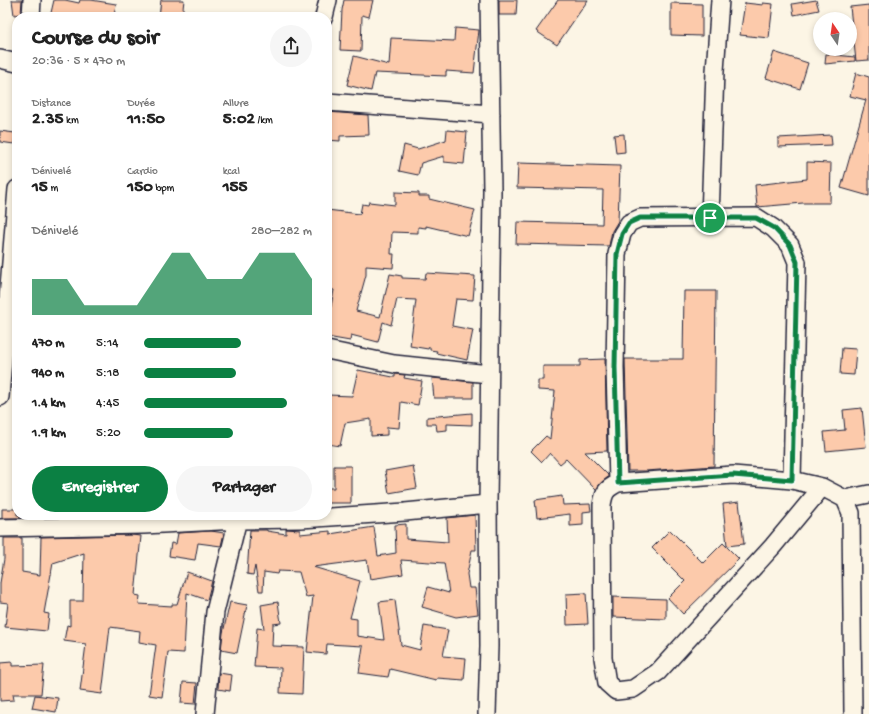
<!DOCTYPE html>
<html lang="fr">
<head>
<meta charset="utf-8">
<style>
  body { margin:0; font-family:"Gochi Hand",sans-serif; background:#f6f6f6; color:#222; height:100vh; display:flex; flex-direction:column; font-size:15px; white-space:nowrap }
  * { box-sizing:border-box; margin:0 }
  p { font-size:13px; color:#767676 }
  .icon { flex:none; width:22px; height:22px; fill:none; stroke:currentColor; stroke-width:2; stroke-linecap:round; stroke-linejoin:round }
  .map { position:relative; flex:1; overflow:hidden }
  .side { position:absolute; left:12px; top:12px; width:320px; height:508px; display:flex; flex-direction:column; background:#fff; border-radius:16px; box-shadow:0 2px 6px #0003 }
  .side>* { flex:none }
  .needle { width:26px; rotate:347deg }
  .controls { position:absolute; left:813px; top:12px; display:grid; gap:8px }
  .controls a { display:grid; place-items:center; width:44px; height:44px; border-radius:50%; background:#fff; box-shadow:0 2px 6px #0003; font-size:20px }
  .pin { position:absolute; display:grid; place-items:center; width:34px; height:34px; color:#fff; margin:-17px; border:2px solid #fff; border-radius:50%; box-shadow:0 1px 4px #0007 }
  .round { display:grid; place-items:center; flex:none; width:42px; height:42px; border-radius:21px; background:#f6f6f6 }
  .head { display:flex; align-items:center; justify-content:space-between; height:68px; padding:0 20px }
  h1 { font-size:22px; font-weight:700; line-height:30px }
  .metrics { display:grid; grid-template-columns:repeat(3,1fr); gap:6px; height:68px; padding:4px 20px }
  .metrics div { display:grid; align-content:center }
  .metrics b { font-size:17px; font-weight:700 }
  .metrics small { font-size:11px; font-weight:400 }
  .metrics p { font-size:11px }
  .chart { height:112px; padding:8px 20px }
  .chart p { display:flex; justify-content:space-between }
  .chart svg { width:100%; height:72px; margin-top:4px; fill:#0b8043; opacity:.7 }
  .button { display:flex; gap:8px; margin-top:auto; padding:8px 20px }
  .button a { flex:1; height:46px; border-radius:24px; background:#0b8043; color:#fff; font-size:16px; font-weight:700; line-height:46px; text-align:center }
  .button a+a { background:#f6f6f6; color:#222 }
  ul { padding:0 20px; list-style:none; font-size:13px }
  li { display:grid; grid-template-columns:64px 48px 1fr; align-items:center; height:30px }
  li i { height:10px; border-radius:5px; background:#0b8043 }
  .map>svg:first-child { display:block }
  .building { fill:#fccaab; stroke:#22223b }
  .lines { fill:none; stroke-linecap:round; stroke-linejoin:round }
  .minor-casing { stroke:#22223b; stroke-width:20 }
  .minor { stroke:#fcf5e5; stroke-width:17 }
  .route-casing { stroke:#fff; stroke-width:8 }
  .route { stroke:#0b8043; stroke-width:5 }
</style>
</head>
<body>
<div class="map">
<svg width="869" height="714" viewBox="0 0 869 714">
  <rect width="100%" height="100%" fill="#fcf5e5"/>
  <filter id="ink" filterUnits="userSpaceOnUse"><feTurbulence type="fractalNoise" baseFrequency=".025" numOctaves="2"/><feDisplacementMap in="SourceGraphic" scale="8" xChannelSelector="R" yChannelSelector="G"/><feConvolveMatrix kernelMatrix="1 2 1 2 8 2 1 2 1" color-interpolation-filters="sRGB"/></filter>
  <g filter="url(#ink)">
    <path class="building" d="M12,0h10l-1,14 -7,1z
      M54,0h11l14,3 1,-3h11l25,4 -2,12 -1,-1 -1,2h-62z
      M161,0h23l-2,17h-23z
      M344,0h29l-4,17 -7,-2 -1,36 -21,-1 2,-40z
      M499,0h18l-1,15h-17z
      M558,0h30l-31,45 -21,-14z
      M816,0l3,10 -25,5 -2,-11z
      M671,3l31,1v32l-31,-1z
      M745,3l18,2v-2l10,1 -4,34 -29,-3z
      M869,5v55l-13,1 -6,-54z
      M455,28l24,2 -5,43 -28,-2v5l-71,-3 -4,18 -24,-6 7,-29 35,9 2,-27 63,3z
      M774,52l34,11 -8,26 -34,-11z
      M826,54l29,3v4l-30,3z
      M856,73l13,4v119l-28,-8 25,-88 -16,-4z
      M327,112l41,3 1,20 -29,1v5l-13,-1z
      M447,130l20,2 -3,32 -20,-2v-6l-23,7 -3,12 -19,-4 5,-26 14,4 28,-9z
      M0,131l15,2 -1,11 -14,-2z
      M624,134l1,18 -9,1 -2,-18z
      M831,135l1,10 -54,2v-9z
      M807,162l24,1 -1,40h-27l-46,4 -2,-22 52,-6z
      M518,163l102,3 -2,55 -6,10 -3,15 -93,-2 1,-22 85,2 1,-34 -86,-2z
      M395,192l24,1v3h10v3l46,11 -7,26 -42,-10v2l-8,-1v6l-26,-1 -1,22h3l-1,14 -27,-2v9l-10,36 24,6 10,-43 12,2v2l23,1 1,-6 49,3 -2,24 -17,-1 -4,27 21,4 -6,30 -31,-7 1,-2 -7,-1v-3h-1l-1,2 -18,-3 6,-46 -19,-1 -6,26 -8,-3 -5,20 -27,-7 -1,6 -23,-4v-9l7,-38 -7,-1v-79l33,4 2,-10 6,1 1,-3 26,3z
      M684,291h32l-2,175 -68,5h-18l-3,-112h58z
      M842,348l14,1 -2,26 -14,-1z
      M605,359l2,92 -22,1 23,23v2l-7,6 -5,7 -30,-31 -6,5 -10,-11 -8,9 -11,-11 15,-15 4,3 5,-48 -17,-1v-10h5v-14h37v-6z
      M358,370l35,7h2v-3l10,1 -1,3 18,3 -4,24 -17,-3 -2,26 -12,-1v8l-16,1v-17l-26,4 -5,23 -13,-2 1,-49 24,1z
      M432,378l41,4v16h-39z
      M862,408l4,39 -40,4 -2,-19 21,-2 -2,-20z
      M472,413v12l-25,-1v6l-10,1 -1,-7h-9v-7z
      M334,466h17v37h-24v-15h7z
      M413,466l4,22 -28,5 -4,-22z
      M562,496l1,9 27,-1 1,7 -8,1v13l-13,1v-12l-33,4 -2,-18z
      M739,502l5,42 -17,2 -4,-42z
      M2,509h15v6h5v3h-20z
      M475,515l1,35h-4l-5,24 2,14h6l3,26 -22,3 -34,-10 6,-20 21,6 -5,-30 -43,-3 2,14 -33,5 -3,-19 -54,7 47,14 -10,37 7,1v17l27,4 -5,-38 16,-2 6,45 19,5 4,-24 24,4 -5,26 23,2 -2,22 -27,-2 -1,2 -46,-11 -2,8 -29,-4 4,-27 -36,-2 -1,10 -19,-2 6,-56 -7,1 -7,-25 -21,-1 -1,3 -13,-2 -1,19h-4l-4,-25 -2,9 -6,-1 3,-44h17v1l19,3v-5l14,1v4l30,-3v3l44,-7 4,29 18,-3 -1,-28 11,-1v15l42,3 -1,-24z
      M670,530l33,33 20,-20 16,16 -56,55 -15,-16 17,-17 -33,-33z
      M211,531l13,2 -3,13 -23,-3 -3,17 -26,-4 2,-13 5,1 2,-11z
      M131,535l10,1 -6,59 5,1 -1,8 33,2v-2h5l10,-32 25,9 -5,19 -20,-7 -3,60 -16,-1 -6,45 -13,-2 7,-50 -17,-3 1,-11 -30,-4 -8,67 -22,-3 6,-47 -22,-3 3,-16 3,1v-25h13l1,-48 -31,10 -9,50 5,1 -2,17 -42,-4 3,-24 -8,-1v-19l4,-24v-21h18v34l18,3 1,-38z
      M586,593l2,31 -21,1 -1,-31z
      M613,597l53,2v20l-53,-2z
      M230,602l17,3 -10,48 -16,-3 2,-17z
      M278,602l3,21 -8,1 -1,22 32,1 -2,47 -22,-1 1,-25 -27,-1 3,-39 7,1 -3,-24z
      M12,662v4l32,-1 -3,29h-28l1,6 -14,1v-38z
      M219,673l13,2 -2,16 -12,-2z
      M183,682l14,1 -2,21 -14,-1z
      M35,695l23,3 -2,14 -24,-4z"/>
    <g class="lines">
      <g class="minor-casing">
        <path id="minor" d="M31,17l1,-17
          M324,17l4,-17
          M0,59l17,4
          M327,102l164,12
          M710,218l5,-147 5,-71
          M327,350l67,14 95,10
          M0,397l17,-208
          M618,483l-3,-116 2,-113 5,-20 7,-11 11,-5 116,-1 17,11 17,17 7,17 -5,218
          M822,487l-49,59 -115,126 -25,17 -17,2 -9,-8 -4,-25 -1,-153c2,-13 4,-16 16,-22l115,-8 59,5 30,7 23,12 6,14 2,201
          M845,499l24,-5
          M0,528l144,-3 94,-5 63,-1 104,-7 83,-8
          M205,714l10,-102 24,-97
          M487,714l2,-68 -1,-142 4,-313 -3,-191"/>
      </g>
      <use href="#minor" class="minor"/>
    </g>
  </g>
  <g class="lines" filter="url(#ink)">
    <g class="route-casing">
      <path id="route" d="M640,218h116l18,10 16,17 7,17 -5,218 -59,-5 -115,8 -3,-116 2,-113 5,-20 7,-11z"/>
    </g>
    <use href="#route" class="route"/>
  </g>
</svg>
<div class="controls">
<a><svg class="needle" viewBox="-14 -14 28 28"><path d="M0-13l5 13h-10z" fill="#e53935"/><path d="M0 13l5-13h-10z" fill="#767676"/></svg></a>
</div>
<div class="pin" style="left:710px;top:218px;background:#1e9e55"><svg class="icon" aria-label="arrive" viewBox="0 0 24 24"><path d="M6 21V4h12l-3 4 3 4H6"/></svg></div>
<section class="side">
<div class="head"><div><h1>Course du soir</h1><p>20:36 · 5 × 470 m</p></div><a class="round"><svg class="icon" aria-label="share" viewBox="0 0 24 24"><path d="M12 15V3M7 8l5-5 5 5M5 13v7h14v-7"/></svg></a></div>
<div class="metrics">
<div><p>Distance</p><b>2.35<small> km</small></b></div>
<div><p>Durée</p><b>11:50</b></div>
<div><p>Allure</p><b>5:02<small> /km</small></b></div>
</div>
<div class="metrics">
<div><p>Dénivelé</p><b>15<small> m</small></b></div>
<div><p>Cardio</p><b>150<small> bpm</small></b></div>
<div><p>kcal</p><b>155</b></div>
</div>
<div class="chart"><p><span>Dénivelé</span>280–282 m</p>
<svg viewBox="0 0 160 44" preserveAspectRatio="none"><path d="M0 44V22L10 22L20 22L30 38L40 38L50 38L60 38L70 22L80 6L90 6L100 22L110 22L120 22L130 6L140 6L150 6L160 22V44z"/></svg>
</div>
<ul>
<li><b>470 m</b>5:14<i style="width:58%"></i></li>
<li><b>940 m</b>5:18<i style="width:55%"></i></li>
<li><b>1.4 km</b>4:45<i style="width:85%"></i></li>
<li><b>1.9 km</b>5:20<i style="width:53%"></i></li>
</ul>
<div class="button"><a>Enregistrer</a><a>Partager</a></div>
</section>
</div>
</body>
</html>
